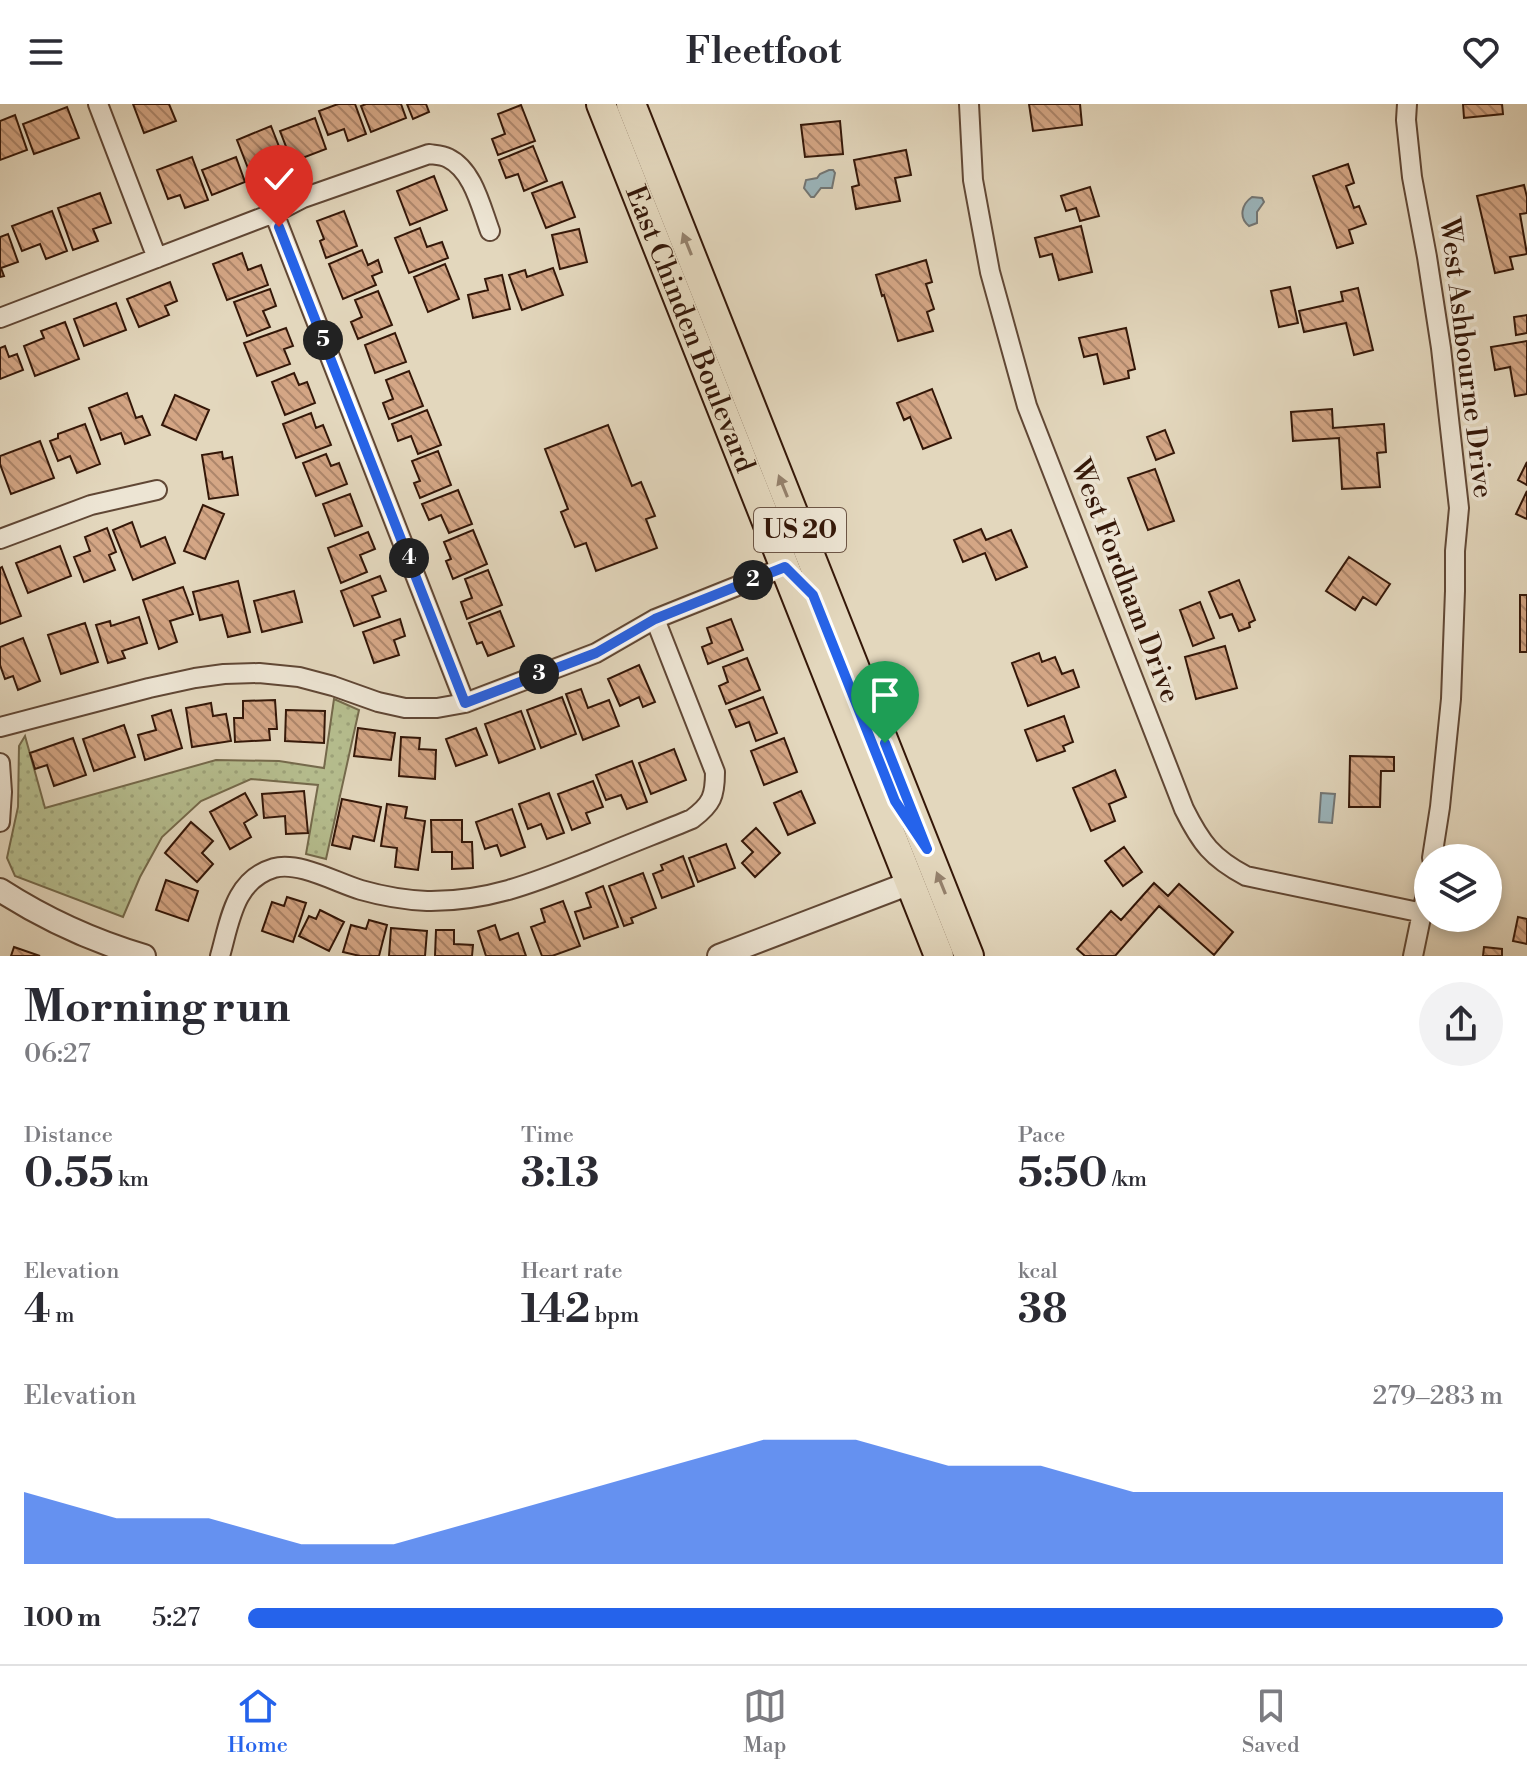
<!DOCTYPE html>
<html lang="en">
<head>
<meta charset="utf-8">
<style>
  body { margin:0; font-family:"Libre Bodoni",serif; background:#f2f2f3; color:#2b2b33; height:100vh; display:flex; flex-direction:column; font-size:30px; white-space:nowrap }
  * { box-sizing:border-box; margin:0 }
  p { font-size:26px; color:#7c7c81 }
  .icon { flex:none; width:44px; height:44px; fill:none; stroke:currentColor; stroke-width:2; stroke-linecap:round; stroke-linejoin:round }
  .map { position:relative; height:852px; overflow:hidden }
  .panel { display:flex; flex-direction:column; background:#fff; flex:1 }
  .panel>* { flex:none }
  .fabs { position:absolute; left:1414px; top:740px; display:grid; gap:16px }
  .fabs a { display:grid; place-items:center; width:88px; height:88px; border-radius:50%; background:#fff; box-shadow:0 4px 12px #0003; font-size:40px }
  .pin { position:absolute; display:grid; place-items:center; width:68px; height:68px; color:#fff; margin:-82px -34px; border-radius:50% 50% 50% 0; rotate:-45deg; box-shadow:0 0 8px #0007 }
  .pin .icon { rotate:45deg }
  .km { position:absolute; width:40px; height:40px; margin:-20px; border-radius:50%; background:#222; color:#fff; font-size:22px; line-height:40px; text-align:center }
  .round { display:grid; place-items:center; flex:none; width:84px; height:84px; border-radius:42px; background:#f2f2f3 }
  .headline { display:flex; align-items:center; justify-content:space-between; height:136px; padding:0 24px }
  h1 { font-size:44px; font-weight:700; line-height:60px }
  .metrics { display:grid; grid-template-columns:repeat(3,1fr); gap:12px; height:136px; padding:8px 24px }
  .metrics div { display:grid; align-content:center }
  .metrics b { font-size:40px; font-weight:700 }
  .metrics small { font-size:22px; font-weight:400 }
  .metrics p { font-size:22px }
  .chart { height:224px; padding:16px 24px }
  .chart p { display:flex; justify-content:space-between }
  .chart svg { width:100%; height:144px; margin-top:8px; fill:#2563eb; opacity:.7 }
  ul { padding:0 24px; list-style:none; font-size:26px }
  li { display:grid; grid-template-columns:128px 96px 1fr; align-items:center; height:60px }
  li i { height:20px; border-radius:10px; background:#2563eb }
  header { display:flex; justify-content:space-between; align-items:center; height:104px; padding:0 24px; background:#fff; font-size:36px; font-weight:700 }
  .tabs { display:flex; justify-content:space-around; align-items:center; height:112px; border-top:2px solid #e1e1e2; background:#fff; font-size:22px; color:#7c7c81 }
  .tabs a { display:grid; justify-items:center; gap:4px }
  .tabs .current { color:#2563eb }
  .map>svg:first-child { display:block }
  .park { fill:url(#park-dots); stroke:#756a4c; stroke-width:2 }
  .water { fill:#9bb6bd; stroke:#727675; stroke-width:2 }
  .building { fill:url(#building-back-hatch); stroke:#341708; stroke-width:2 }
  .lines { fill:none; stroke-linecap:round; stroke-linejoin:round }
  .minor-casing { stroke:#604735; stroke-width:22 }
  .tertiary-casing { stroke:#604735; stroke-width:26 }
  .primary-casing { stroke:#341708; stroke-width:32 }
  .minor { stroke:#ede5d4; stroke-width:18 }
  .tertiary { stroke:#ede5d4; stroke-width:22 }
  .primary { stroke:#e3d7bd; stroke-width:28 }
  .oneway { fill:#94816c }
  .route-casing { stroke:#fff; stroke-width:16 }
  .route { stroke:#2563eb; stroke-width:10 }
  .labels { text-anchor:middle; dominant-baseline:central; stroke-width:7; stroke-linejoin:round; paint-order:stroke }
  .shield { fill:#ede5d4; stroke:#6c5545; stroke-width:2 }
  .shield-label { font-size:26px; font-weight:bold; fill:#341708 }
  .street-label { font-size:28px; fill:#341708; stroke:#ede5d4 }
</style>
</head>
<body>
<header><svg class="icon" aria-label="menu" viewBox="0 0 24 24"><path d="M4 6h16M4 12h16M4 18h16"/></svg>Fleetfoot<svg class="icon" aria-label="heart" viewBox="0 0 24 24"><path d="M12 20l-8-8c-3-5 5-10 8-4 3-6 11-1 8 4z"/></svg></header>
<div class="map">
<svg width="1527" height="852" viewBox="0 0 1527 852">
  <defs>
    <pattern id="park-dots" width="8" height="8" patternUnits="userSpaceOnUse" patternTransform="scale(2)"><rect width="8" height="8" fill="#b6be8f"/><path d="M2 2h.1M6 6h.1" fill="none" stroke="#9da37a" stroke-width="1.8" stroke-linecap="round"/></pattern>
    <pattern id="building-back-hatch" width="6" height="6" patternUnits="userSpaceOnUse" patternTransform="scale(2)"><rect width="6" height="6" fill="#d4a685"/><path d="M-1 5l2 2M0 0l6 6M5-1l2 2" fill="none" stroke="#ad866b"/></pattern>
  </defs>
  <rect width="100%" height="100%" fill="#e3d7bd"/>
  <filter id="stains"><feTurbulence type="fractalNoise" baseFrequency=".0025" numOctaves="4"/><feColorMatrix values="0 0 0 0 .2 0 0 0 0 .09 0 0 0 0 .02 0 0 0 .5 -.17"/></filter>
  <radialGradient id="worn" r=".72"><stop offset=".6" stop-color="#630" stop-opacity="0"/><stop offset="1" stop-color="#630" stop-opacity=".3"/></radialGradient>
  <path class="park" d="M334,595l25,11 -33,149 -20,-5 12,-69 -67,-6 -50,22 -39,36 -22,40 -17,40 -108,-41 -8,-18 11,-51 1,-61 6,-10 20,72 171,-48 63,1 45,7z"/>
  <path class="water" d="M829,66h4l2,3 -3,15h-11l-7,9h-3l-7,-9 2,-8 11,-2 3,-4z
    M1252,93l10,1 2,4 -7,10v11l-8,3c-11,-9 -7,-22 3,-29z
    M1321,689l14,1 -3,29 -13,-1z"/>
  <path class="building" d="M133,0h36l7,17 -32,12z
    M338,0h17l11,30 -18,7 -4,-12 -16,6 -9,-24z
    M366,0h35l5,14 -35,14 -10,-26z
    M407,0h19l3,8 -16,7z
    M1029,0h51l2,21 -49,6z
    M1463,0h39l1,10 -39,4z
    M521,1l14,36 -37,14 -6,-16 13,-5 -7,-20z
    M67,3l12,31 -45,16 -11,-30z
    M15,11l12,35 -27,10v-39z
    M315,14l11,31 -34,13 -12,-31z
    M840,17l3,33 -38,3 -4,-32z
    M271,22l14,36 -10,4 2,5 -24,10 -16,-41z
    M533,42l14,35 -23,10 -6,-17 -12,4 -7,-18z
    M906,46l5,25 -16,3 5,23 -44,8 -4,-22 7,-2 -5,-25z
    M192,53l16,43 -23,8 -5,-13 -12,4 -11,-29z
    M236,53l9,25 -33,13 -10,-25z
    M1348,60l6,19 -8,3 8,22 5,-2 7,18 -17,6 4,13 -16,5 -24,-72z
    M434,72l13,34 -37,15 -13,-34z
    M562,78l13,35 -29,11 -14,-35z
    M1524,81l3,12v16l-7,1 7,40 -17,3 3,12 -18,4 -18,-77z
    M1090,83l9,29 -19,5 -4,-13 -10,3 -5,-15z
    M100,89l11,30 -18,6 5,12 -25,9 -15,-42z
    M52,107l15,40 -21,8 -6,-15 -18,7 -10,-25z
    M344,107l13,35 -31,12 -6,-17 4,-2 -7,-18z
    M1081,122l11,46 -33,8 -7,-26 -12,3 -5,-19z
    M420,124l7,19 15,-5 6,16 -39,15 -14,-35z
    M579,125l8,33 -27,7 -8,-34z
    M8,130l10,28 -17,6 3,8 -4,1v-40z
    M362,146l6,15 10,-5 4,12 -10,4 4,9 -33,14 -14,-35z
    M242,149l6,17 13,-5 7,20 -41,15 -14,-36z
    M926,156l6,22 -6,2 8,25 -7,3 6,19 -35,10 -14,-46 -2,1 -6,-21z
    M445,160l14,35 -31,13 -14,-35z
    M553,164l10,27 -41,15 -13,-35 16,-5 2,7z
    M502,171l8,34 -37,9 -5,-23 20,-5 -3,-11z
    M170,178l7,19 -12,5 4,9 -30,12 -12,-28z
    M1290,183l8,36 -19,4 -8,-36z
    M1358,184l15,62 -19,5 -8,-32 -42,9 -5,-21 44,-10 -2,-9z
    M270,185l6,17 -13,5 7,16 -23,9 -13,-34z
    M378,187l14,34 -34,14 -7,-17 11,-5 -7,-17z
    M116,199l10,27 -42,16 -10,-27z
    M1527,211v18l-11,2 -2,-18z
    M65,218l14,37 -44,17 -11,-30 20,-8 -3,-7z
    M286,224l7,18 -9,3 6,15 -33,12 -13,-33z
    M1126,224l9,41 -7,2 1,7 -25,6 -7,-30 -13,3 -5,-19z
    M395,229l11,29 -31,11 -10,-28z
    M1527,237v53l-12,2 -5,-29 -15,3 -4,-23z
    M5,242l4,11 8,-3 6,16 -23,9v-31z
    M409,267l14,35 -34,13 -6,-16 10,-4 -7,-19z
    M294,269l5,12 8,-3 8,21 -30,12 -13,-33z
    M932,285l19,49 -28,11 -13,-32 -6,3 -7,-17z
    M127,289l9,25 6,-2 8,19 -25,9 -4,-11 -20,7 -12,-32z
    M175,291l34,15 -13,30 -34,-15z
    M1332,305l1,19 51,-4 2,28 -9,1 3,34 -38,2 -3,-51 -46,3 -2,-29z
    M427,306l14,35 -23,9 -7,-18 -13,5 -6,-17z
    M311,309l5,15 7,-3 8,20 -35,13 -13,-34z
    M85,320l15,40 -23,9 -7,-17 -12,5 -8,-20 8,-3v-4z
    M608,321l24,61 9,-4 14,34 -9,3 11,29 -61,23 -10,-28 -11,4 -14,-35 7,-3 -23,-60z
    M1165,326l9,23 -18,7 -9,-23z
    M40,337l14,37 -43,16 -11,-30v-8z
    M438,347l13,34 -31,13 -6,-15 6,-2 -8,-20z
    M222,348l1,7 9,-2 6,38 -29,4 -7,-44z
    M326,350l5,12 8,-3 8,21 -31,12 -13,-33z
    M1527,358v23l-9,-5z
    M1155,365l19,52 -26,9 -20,-52z
    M458,386l14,34 -23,9 -8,-18 -12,5 -7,-16z
    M1527,387v28l-11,-5z
    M350,390l12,32 -27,10 -12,-32z
    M203,401l21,9 -19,45 -21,-8z
    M132,418l9,25 24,-10 10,26 -42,17 -20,-50z
    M107,424l9,24 -7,3 6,15 -31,12 -10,-25 16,-6 -5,-14z
    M981,425l5,11 25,-10 16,37 -31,13 -11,-27 -22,9 -9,-22z
    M473,426l14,34 -34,15 -7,-18 5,-2 -7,-17z
    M368,428l7,17 -15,6 7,17 -26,11 -13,-35z
    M60,442l11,30 -43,17 -12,-30z
    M1349,453l41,27 -14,21 -13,-8 -8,13 -29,-19z
    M2,463l19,49 -21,8v-56z
    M488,466l14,35 -35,14 -6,-17 11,-4 -7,-19z
    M380,472l6,15 -14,5 8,21 -26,9 -13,-35z
    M1239,476l16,40 -6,3 1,4 -11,4 -7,-17 -12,4 -11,-26z
    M238,477l12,51 -22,5 -6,-22 -22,5 -7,-28z
    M183,483l10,27 -23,7 7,21 -18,7 -16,-49z
    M294,487l8,31 -40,10 -8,-31z
    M1520,491h7v57h-7z
    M1200,498l14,36 -21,8 -13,-36z
    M500,507l14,35 -26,10 -6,-14 -5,2 -8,-21z
    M139,513l8,26 -25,8 3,7 -17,5 -12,-38 14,-4 1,5z
    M400,515l5,17 -11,4 5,15 -25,8 -11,-31z
    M731,515l12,31 -35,14 -6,-17 10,-4 -5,-15z
    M85,519l13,39 -37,12 -13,-39z
    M23,534l17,43 -22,9 -5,-14 -8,3 -5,-14v-18z
    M1225,542l12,42 -41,11 -11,-42z
    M1039,549l3,9 13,-5 7,17 11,-4 6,17 -51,19 -16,-43z
    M747,554l13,32 -34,14 -7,-18 9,-4 -5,-15z
    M639,561l16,37 -12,5 -4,-10 -19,9 -12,-27z
    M581,585l7,19 21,-8 10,26 -36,14 -17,-46z
    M562,593l14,37 -35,14 -14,-38z
    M763,593l14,36 -21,8 -7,-19 -13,5 -7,-17z
    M275,596l2,29h-8l1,11 -35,2 -1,-24h9v-17z
    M211,599l2,13 13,-2 5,27 -39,6 -6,-39z
    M171,606l11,38 -37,12 -7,-25 18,-5 -4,-14z
    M286,606l39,1 -1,32 -39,-2z
    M521,607l14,38 -36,14 -14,-39z
    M1064,612l9,26 -10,4 2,5 -28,10 -12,-31z
    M124,621l11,32 -41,14 -11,-32z
    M358,624l37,5 -4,27 -37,-4z
    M476,624l11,27 -31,11 -10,-27z
    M401,633l19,1 -1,11 17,1 -1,29 -36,-3z
    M73,634l13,37 -32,11 -7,-21 -12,4 -5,-16z
    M784,634l13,34 -33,13 -13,-34z
    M674,645l12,31 -35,14 -12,-31z
    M1350,652l44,1v14h-13l-1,36h-31z
    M632,657l15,41 -20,7 -6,-14 -15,5 -10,-25z
    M1115,666l11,27 -17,7 6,17 -24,10 -18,-43z
    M593,677l10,26 -17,6 4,10 -18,7 -14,-36z
    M304,687l4,42 -22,1 -1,-18 -21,2 -2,-24z
    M801,687l14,32 -27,12 -14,-32z
    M245,689l12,22 -13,8 7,14 -21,12 -20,-37z
    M549,689l15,40 -17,6 -6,-15 -13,5 -9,-25z
    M342,695l39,8 -7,34 -21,-5 -3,13 -18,-4z
    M387,700l20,3 -2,11 20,3 -7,49 -23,-3 2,-19 -16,-2z
    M512,705l13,38 -24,9 -4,-11 -12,4 -9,-27z
    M431,716h31v22h10l1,26 -21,1v-17h-20z
    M191,718l22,19 -11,12 11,11 -16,18 -32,-29z
    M756,724l24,25 -25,24 -13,-14 11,-11 -11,-11z
    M726,740l9,24 -37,14 -9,-24z
    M1124,743l18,25 -19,14 -18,-25z
    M683,752l11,30 -32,12 -9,-24 10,-4 -2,-5z
    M643,769l13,35 -25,10 2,5 -9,3 -15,-40z
    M166,776l32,11 -10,30 -32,-11z
    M1154,779l14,13 11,-12 54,48 -19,23 -55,-49 -44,50h-30l-8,-7 34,-38 10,9z
    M603,782l15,41 -34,12 -9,-27 16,-5 -5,-14z
    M287,793l19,6 -13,39 -31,-11 10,-29 12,4z
    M563,797l17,45 -28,10h-10l-11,-29 14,-5 -4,-13z
    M320,806l24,12 -15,29 -30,-15 10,-20 7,3z
    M1518,813l9,2v25l-14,-3z
    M369,816l18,5 -8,31h-19l-17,-4 8,-27 15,4z
    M495,821l5,15 18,-7 8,23h-40l-8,-25z
    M391,824l36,3 -2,25h-36z
    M436,826h18v14l19,1 -1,11h-37z
    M14,843l26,9h-29z
    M1484,843l18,2v7h-19z"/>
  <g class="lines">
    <g class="minor-casing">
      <path id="minor" d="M98,0l59,154
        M969,0l4,76 17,92 37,134 157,403c17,34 28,49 62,67l177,37
        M1407,0l-1,16 6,57 15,80 14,91 18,160 -4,43v40l-4,108 -11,108 -8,51
        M274,109l191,490
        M0,214l274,-105 29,-15 126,-44c6,1 13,1 19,4 25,12 33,49 42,73
        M0,435l91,-34 66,-15
        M0,623l149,-39 46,-10 29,-4 35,-1 40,4 34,9 45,16 27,6h32l28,-5 131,-50 59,-34 130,-52
        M0,659l2,29 -2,30
        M220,852c10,-35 14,-76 54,-88 25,-7 63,15 87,22 21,6 44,10 66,11 61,1 109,-19 164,-41 33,-14 67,-27 101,-41 20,-15 23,-23 23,-47l-60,-153
        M1413,852l15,-72"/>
    </g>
    <g class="tertiary-casing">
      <path id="tertiary" d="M0,786c45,29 93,51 144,66
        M719,852l191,-73"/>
    </g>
    <g class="primary-casing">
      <g id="primary">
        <path id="s1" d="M601,0l338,852"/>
        <path d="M631,0l338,852"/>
      </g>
    </g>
    <use href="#minor" class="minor"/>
    <use href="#tertiary" class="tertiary"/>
    <use href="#primary" class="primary"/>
  </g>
  <defs><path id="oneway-solid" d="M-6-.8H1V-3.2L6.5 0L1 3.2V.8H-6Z" transform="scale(2)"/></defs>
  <g class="oneway">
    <use href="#oneway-solid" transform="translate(687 140) rotate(-112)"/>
    <use href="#oneway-solid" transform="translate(783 382) rotate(-112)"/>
    <use href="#oneway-solid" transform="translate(941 779) rotate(-112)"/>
  </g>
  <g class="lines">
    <g class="route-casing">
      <path id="route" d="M279,123l186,476 131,-50 59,-34 130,-52 28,28 82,206 32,48 -42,-106"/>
    </g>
    <use href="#route" class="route"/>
  </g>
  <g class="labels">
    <rect class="shield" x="754" y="404" width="92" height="44" rx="6"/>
    <g class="shield-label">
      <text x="800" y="426">US 20</text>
    </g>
    <g class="street-label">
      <text stroke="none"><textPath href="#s1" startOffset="242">East Chinden Boulevard</textPath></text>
      <text transform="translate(1466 254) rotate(83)">West Ashbourne Drive</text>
      <text transform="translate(1125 477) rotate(69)">West Fordham Drive</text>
    </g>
  </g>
  <rect width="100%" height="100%" filter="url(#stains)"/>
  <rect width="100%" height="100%" fill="url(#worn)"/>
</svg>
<div class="fabs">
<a><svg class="icon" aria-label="layers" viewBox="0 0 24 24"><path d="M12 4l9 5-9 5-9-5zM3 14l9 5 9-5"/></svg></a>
</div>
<div class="pin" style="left:885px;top:639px;background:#1e9e55"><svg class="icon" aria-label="arrive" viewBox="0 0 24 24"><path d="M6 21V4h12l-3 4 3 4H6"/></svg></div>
<div class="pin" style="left:279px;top:123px;background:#d93025"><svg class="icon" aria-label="check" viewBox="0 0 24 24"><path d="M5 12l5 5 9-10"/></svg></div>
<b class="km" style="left:753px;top:476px">2</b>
<b class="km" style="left:539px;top:570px">3</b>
<b class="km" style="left:409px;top:454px">4</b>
<b class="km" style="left:323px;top:236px">5</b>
</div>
<section class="panel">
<div class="headline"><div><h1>Morning run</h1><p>06:27</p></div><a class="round"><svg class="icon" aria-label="share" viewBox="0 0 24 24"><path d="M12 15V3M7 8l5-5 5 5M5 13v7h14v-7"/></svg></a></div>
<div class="metrics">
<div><p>Distance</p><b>0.55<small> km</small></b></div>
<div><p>Time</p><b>3:13</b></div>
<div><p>Pace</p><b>5:50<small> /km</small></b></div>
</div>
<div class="metrics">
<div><p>Elevation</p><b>4<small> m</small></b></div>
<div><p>Heart rate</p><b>142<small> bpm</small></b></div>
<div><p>kcal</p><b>38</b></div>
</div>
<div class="chart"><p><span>Elevation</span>279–283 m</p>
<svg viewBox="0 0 160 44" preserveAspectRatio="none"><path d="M0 44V22L10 30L20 30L30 38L40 38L50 30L60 22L70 14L80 6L90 6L100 14L110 14L120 22L130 22L140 22L150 22L160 22V44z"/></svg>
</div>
<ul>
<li><b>100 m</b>5:27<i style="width:100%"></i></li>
</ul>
</section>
<nav class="tabs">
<a class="current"><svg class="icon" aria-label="home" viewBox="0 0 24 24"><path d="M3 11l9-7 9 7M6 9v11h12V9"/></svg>Home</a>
<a><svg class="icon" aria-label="map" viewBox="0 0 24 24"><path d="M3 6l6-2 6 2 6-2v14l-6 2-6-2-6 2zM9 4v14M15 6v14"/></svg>Map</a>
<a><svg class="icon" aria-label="saved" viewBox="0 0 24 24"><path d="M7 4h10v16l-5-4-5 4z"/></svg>Saved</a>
</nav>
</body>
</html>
